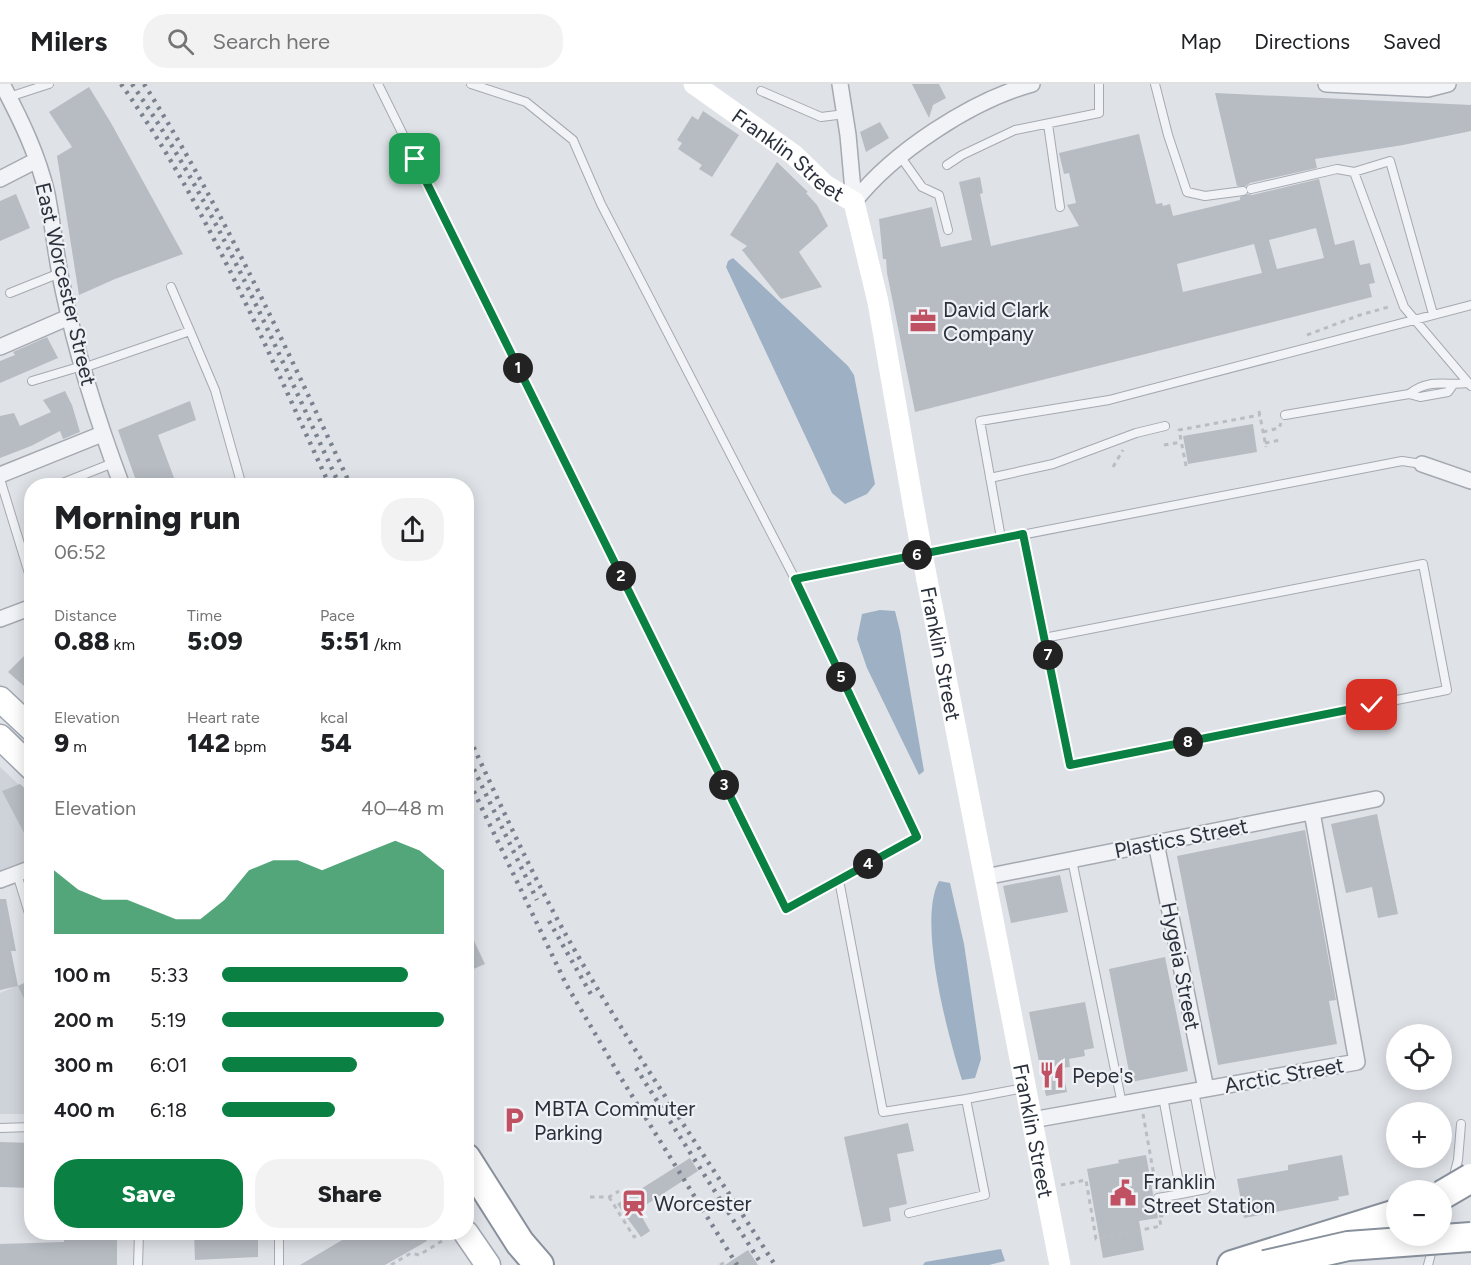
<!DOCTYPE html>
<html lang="en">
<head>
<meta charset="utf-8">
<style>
  body { margin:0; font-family:Figtree,sans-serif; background:#f2f2f2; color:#202124; height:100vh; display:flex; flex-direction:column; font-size:22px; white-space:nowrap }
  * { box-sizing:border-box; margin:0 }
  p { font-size:20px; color:#757577 }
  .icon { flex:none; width:33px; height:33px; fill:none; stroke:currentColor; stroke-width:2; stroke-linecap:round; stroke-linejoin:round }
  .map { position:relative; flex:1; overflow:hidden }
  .side { position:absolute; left:24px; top:394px; width:450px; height:762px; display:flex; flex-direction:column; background:#fff; border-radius:24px; box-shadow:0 3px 15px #0003 }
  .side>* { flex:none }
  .controls { position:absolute; left:1386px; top:940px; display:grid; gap:12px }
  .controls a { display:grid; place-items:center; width:66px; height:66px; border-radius:50%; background:#fff; box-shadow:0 3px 15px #0003; font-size:30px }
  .pin { position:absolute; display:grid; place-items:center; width:51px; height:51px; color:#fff; margin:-26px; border-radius:12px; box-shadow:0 3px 9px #0006 }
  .km { position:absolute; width:30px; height:30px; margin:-15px; border-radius:50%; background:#222; color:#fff; font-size:16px; line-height:30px; text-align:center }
  .round { display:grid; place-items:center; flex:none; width:63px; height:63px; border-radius:24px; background:#f2f2f2 }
  .overview { display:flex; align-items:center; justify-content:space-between; height:102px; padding:0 30px }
  h1 { font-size:33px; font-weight:800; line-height:45px }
  .figures { display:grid; grid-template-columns:repeat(3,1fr); gap:9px; height:102px; padding:6px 30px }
  .figures div { display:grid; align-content:center }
  .figures b { font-size:26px; font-weight:800 }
  .figures small { font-size:16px; font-weight:400 }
  .figures p { font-size:16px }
  .chart { height:168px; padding:12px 30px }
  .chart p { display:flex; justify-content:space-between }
  .chart svg { width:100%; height:108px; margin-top:6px; fill:#0b8043; opacity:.7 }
  .primary-button { display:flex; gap:12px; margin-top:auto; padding:12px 30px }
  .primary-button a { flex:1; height:69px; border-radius:24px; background:#0b8043; color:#fff; font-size:24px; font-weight:800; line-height:69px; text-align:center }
  .primary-button a+a { background:#f2f2f2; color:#202124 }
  ul { padding:0 30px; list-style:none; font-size:20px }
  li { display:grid; grid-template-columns:96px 72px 1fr; align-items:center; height:45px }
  li i { height:15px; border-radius:8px; background:#0b8043 }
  header { display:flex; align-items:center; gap:36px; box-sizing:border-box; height:84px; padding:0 30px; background:#fff; border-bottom:2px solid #e0e0e0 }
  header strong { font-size:28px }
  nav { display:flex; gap:33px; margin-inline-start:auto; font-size:21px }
  .search { width:420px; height:54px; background:#f2f2f2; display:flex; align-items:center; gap:15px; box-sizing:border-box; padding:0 21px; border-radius:24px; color:#757577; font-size:22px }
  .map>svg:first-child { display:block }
  .built { fill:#ced2d9 }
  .water { fill:#9eb0c4 }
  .building { fill:#b7bcc3; fill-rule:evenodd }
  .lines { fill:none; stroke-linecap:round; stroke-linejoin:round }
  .service-casing { stroke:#a5a9b1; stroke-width:10 }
  .minor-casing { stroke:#a5a9b1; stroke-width:18 }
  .primary-casing { stroke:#a0a7b1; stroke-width:27 }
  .motorway-casing { stroke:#88909c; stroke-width:32 }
  .path { stroke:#babdc2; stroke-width:3; stroke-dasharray:4.5 4.5; stroke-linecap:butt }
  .service { stroke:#f2f3f6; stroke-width:8 }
  .minor { stroke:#f2f3f6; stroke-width:15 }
  .secondary { stroke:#fff; stroke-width:21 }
  .primary { stroke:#fff; stroke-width:24 }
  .motorway { stroke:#fff; stroke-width:28 }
  .rail { stroke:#7a828f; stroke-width:4.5; stroke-dasharray:3 6; stroke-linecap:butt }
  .motorway-bridge-casing { stroke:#88909c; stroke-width:32; stroke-linecap:butt }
  .secondary-bridge { stroke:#fff; stroke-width:21 }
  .motorway-bridge { stroke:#fff; stroke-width:28 }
  .route-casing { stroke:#fff; stroke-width:12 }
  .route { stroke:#0b8043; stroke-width:8 }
  .labels { text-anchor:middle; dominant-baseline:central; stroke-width:4.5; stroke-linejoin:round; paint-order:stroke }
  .street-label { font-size:21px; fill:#2a313d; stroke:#eff1f5 }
  .poi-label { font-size:21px; fill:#2a313d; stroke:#eff1f5; text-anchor:start }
</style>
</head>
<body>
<header>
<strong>Milers</strong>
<div class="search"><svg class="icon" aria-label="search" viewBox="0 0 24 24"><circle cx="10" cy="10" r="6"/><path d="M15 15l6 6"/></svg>Search here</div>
<nav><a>Map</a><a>Directions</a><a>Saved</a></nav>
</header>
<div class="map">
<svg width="1471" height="1181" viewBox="0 0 1471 1181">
  <rect width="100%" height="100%" fill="#dfe2e7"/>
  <path class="built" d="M0,683l32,30 -1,63 -31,11z
    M31,896v134h-31v-121z"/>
  <path class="water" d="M733,174l115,108 6,9 21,109 -8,10 -22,10 -13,-11 -106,-226 2,-6z
    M880,526l15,1 5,20 24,140 -5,4 -52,-107 -10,-29 5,-25z
    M939,797l11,2 14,61 17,115 -6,19 -13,2c-14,-44 -45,-159 -23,-199z
    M1001,1165l4,12 -16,4h-66l2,-3z"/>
  <path class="building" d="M912,0h27l7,14 -13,7 -4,13z
    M89,3l22,36 72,131 -68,25 -36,16 -22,-139 15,-9 -23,-35z
    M1215,9l256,12v26l-68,14 -88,14 2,9 -67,15 -4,3h-9z
    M703,27l36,24 -27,42 -13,-8 3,-4 -24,-16 4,-6 -5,-3 15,-24 6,4z
    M880,38l9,16 -23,14 -6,-20z
    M1139,50l17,70 6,-1 1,3 7,-2 3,12 67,-16v-3l8,-3 4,1 67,-16 16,66 19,-5 6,25 10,-2 5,20 -6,1 3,13 -457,115 -28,-139 -1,-14h-3l-4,-40 53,-12 9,40 31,-7 -13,-58 21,-5 3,16 -3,1 11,52 88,-20 -12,-21 9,-2 -7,-30 -5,1 -5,-21zM1316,144l8,30 -47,11 -8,-29zM1254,160l8,29 -79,19 -6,-28z
    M777,78l31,30 -2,1 11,12 11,21 -29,26 23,35 -41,12 -39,-49 5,-4 -17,-11z
    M16,110l14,34 -30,13v-40z
    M47,253l11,21 -58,25v-22l15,-6 -2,-3z
    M65,307l7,14 8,27 -17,7 -3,-8 -29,15 -31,12v-42l14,-3 6,13 31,-14 -8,-12z
    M190,317l6,19 -38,15 19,51h-39l-20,-56z
    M1253,340l4,28 -69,12 -5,-28z
    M32,564v45l-24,-21z
    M20,700l12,11v53l-30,-57z
    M1377,730l21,100 -20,4 -6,-31 -26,6 -15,-69z
    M1305,746l31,170 -7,1 8,43 -119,21 -41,-209z
    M1060,791l8,37 -57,11 -8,-37z
    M0,815h6l10,52h-5l7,35 -18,4z
    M466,840l19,40 -14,6 -5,-9z
    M1165,873l23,114 -57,11 -22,-113z
    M32,896v36l-14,-30z
    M1085,918l9,46 -10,2 1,6 -16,3 1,8 -8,1 5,24 -21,4 -17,-84z
    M908,1039l6,28 -17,3 10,50 -18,4 2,13 -28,6 -19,-90z
    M0,1058l32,1v45l-32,-1z
    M1146,1071l7,39 -1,6 3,3 3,15 -19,3 5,29 -41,8 -16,-89 32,-6 -1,-3z
    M1342,1071l7,40 -11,2 1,3 -95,18 -7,-39 51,-9v-5z
    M690,1074l8,13 -60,39 12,21 -9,6 -24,-33z
    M64,1149h53v32h-117v-21l64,-2z
    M194,1149h64v24l-63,3z
    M354,1149h68l5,8 -42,24h-85z
    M748,1166l10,15h-33z"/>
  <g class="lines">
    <g class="service-casing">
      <path id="service" d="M378,0l407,825 132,-72 -122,-258 -194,-375 -28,-64 -47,-38 -55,-18
        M1155,0l13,51 19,57 18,4 38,-5
        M761,7l60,26 24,-3
        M9,13l40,-13
        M1048,40l12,83
        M900,72l22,31 17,8 9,35
        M947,81l15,-10 53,-25 84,-17v-29
        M1251,105l86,-20 17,3
        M171,203l19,44
        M10,209l50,-20
        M1433,230l-43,-153 -36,11 50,135 67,79
        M83,284l107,-37 25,59 27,96
        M32,297l50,-15
        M1409,310c20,-16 36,-8 59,-11
        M1285,331l124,-21 11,3 28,-5 5,-7
        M990,394l63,-14 83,-31 29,-7
        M0,395l32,104
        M55,402l58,-23
        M1023,450l47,231 377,-75 -24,-126 -379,74
        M1001,454l-21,-117 129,-21 362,-95
        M795,495l607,-118 20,3
        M1072,776l50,244
        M17,790l15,49
        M839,796l44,232 83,-13
        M1163,1013l18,97 25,-5 5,-9 -17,-89
        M0,1044l32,-1
        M1453,1095l5,-19 3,-36
        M1158,1114l23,-4
        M909,1129l76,-18 -19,-96 58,-11
        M1442,1134l5,-19
        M279,1149v32
        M138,1181l1,-32
        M1428,1181l5,-19"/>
    </g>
    <g class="minor-casing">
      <path id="minor" d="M2,0c19,36 36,71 45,110 6,31 9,64 16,95 14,67 35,133 59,197
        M840,0l8,51 6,67
        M1326,0l102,5 20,-5
        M0,95l37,-19
        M854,118c39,-50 117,-101 178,-118
        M0,263l69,-30
        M1422,380l49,17
        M0,391l102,-41
        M0,535l32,-12
        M1156,759l50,246
        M985,793l391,-78
        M0,796l32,-12
        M1032,1036l325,-58 -45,-250"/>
    </g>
    <g class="primary-casing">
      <path id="primary" d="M0,615l32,30
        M0,653l32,31
        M466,1149l22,32"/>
    </g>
    <g class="motorway-casing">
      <path id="motorway" d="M466,1074l54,85 19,22
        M1232,1181l164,-51"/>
    </g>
    <path class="path" d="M1307,251l53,-20 32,-9
      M1259,327l7,36
      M1263,348l16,-4 2,-5
      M1265,359l16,-3
      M1164,361l17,-3
      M1186,382l-7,-36 81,-15
      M1113,383l10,-17
      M1143,1030l13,73
      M1061,1101l25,-5 10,59 65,-13 -2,-10h3l-2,-7
      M590,1113h19l10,-6
      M609,1113l25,40 10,-6
      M391,1181l20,-12 8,2 23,-14
      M720,1181l5,-3"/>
    <use href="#service" class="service"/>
    <use href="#minor" class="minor"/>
    <g class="secondary">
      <path id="s1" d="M694,0l100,71 31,30 29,17 24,100 37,213"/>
      <path id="s2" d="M927,496l133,685"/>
    </g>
    <use href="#primary" class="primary"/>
    <use href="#motorway" class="motorway"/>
    <path class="rail" d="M121,0c87,122 146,267 209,402
      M132,0c86,124 144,266 208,402
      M144,0c81,128 142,265 207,402
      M466,647c32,68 63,138 100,204 64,113 139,220 209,330
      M466,669l71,147
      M466,691l100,209 55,94 116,187
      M549,837l43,75
      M636,984l126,197"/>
    <g class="motorway-bridge-casing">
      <path id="motorway-bridge" d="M1442,1111l29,-17
        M1265,1181l83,-19 123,-9"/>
    </g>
    <path class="secondary-bridge" d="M915,431l12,65"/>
    <use href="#motorway-bridge" class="motorway-bridge"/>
  </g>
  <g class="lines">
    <g class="route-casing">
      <path id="route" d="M415,75l371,750 131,-72 -122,-258 228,-45 47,231 302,-60"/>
    </g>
    <use href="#route" class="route"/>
  </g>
  <defs>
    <g id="office-bare" transform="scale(2.07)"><path d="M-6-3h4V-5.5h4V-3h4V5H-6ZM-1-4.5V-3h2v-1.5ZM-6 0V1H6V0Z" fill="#c05162" stroke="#eff1f5" stroke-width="2.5" paint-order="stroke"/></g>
    <g id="restaurant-bare" transform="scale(2.07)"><path d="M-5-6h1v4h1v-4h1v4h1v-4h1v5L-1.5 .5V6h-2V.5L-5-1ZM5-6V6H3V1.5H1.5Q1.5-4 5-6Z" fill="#c05162" stroke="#eff1f5" stroke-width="2.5" paint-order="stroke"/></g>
    <g id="parking-bare" transform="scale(2.07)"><path d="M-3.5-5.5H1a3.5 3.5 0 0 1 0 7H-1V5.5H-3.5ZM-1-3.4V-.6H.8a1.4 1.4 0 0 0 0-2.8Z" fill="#c05162" stroke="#eff1f5" stroke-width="2.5" paint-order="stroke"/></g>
    <g id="civic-bare" transform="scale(2.07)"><path d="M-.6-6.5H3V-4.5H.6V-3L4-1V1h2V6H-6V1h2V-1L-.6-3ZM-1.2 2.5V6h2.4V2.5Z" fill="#c05162" stroke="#eff1f5" stroke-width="2.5" paint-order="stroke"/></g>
    <g id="station-bare" transform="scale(2.07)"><path d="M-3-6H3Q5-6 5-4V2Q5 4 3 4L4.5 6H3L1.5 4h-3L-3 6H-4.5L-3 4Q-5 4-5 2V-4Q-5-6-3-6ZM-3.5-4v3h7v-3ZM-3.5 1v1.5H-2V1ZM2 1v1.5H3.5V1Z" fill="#c05162" stroke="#eff1f5" stroke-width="2.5" paint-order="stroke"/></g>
  </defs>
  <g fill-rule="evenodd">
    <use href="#office-bare" x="923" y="237"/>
    <use href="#restaurant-bare" x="1052" y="991"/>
    <use href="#parking-bare" x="514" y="1036"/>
    <use href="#civic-bare" x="1123" y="1109"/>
    <use href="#station-bare" x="634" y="1119"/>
  </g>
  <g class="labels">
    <g class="street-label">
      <text stroke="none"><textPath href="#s1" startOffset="118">Franklin Street</textPath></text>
      <text transform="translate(66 200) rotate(77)">East Worcester Street</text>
      <text stroke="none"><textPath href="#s2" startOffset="75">Franklin Street</textPath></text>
      <text transform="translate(1181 754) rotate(-11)">Plastics Street</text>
      <text transform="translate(1181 882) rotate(79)">Hygeia Street</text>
      <text transform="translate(1284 991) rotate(-10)">Arctic Street</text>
      <text stroke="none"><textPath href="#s2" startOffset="561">Franklin Street</textPath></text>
    </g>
    <g class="poi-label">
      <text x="943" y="225">David Clark<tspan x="943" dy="24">Company</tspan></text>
      <text x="1072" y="991">Pepe's</text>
      <text x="534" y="1024">MBTA Commuter<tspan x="534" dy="24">Parking</tspan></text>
      <text x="1143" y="1097">Franklin<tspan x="1143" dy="24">Street Station</tspan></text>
      <text x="654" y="1119">Worcester</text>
    </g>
  </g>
</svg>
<div class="controls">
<a><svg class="icon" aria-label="locate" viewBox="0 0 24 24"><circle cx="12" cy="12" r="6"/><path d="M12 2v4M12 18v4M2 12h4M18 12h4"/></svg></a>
<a>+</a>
<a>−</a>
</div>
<div class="pin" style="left:415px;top:75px;background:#1e9e55"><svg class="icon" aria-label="arrive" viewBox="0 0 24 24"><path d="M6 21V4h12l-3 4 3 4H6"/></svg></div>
<div class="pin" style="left:1372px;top:621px;background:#d93025"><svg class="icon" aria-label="check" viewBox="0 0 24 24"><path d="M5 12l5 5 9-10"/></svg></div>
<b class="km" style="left:518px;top:284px">1</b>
<b class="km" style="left:621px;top:492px">2</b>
<b class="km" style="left:724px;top:701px">3</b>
<b class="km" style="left:868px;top:780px">4</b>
<b class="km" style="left:841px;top:593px">5</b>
<b class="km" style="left:917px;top:471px">6</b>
<b class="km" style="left:1048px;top:571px">7</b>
<b class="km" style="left:1188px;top:658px">8</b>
<section class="side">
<div class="overview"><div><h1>Morning run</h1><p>06:52</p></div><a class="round"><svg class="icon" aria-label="share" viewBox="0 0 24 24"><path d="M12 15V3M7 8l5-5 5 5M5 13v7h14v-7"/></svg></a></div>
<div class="figures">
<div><p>Distance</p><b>0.88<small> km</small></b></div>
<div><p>Time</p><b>5:09</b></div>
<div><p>Pace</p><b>5:51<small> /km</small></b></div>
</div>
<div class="figures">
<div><p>Elevation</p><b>9<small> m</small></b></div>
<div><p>Heart rate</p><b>142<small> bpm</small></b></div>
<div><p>kcal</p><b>54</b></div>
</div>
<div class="chart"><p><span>Elevation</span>40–48 m</p>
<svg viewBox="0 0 160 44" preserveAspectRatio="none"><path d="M0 44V18L10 26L20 30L30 30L40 34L50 38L60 38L70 30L80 18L90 14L100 14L110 18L120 14L130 10L140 6L150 10L160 18V44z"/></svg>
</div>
<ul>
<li><b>100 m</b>5:33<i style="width:84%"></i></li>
<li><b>200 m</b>5:19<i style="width:100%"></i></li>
<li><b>300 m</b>6:01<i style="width:61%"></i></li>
<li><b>400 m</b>6:18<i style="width:51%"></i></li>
</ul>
<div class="primary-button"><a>Save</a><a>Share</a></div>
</section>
</div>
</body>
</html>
